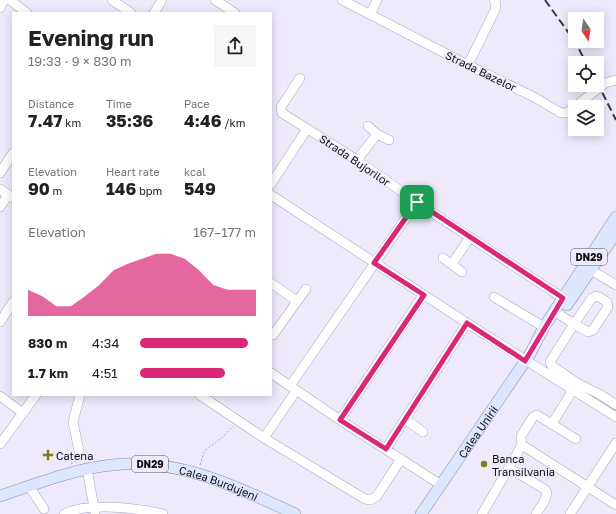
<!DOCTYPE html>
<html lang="en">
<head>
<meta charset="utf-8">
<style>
  body { margin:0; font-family:"Golos Text",sans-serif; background:#f6f6f6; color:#222; height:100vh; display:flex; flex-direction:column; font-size:15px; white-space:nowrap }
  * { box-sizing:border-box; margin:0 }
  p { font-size:13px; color:#767676 }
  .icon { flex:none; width:22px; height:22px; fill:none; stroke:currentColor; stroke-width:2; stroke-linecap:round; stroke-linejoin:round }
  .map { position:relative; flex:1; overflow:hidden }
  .details { position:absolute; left:12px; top:12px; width:260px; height:384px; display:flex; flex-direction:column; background:#fff; border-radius:0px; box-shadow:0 2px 10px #0003 }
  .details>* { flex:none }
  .needle { width:26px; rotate:167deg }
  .tools { position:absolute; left:568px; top:12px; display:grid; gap:8px }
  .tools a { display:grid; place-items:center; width:36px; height:36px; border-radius:0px; background:#fff; box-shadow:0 2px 10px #0003; font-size:20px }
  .pin { position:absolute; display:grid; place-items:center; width:34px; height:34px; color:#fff; margin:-17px; border-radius:8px; box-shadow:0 2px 6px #0006 }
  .round { display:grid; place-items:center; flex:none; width:42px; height:42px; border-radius:0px; background:#f6f6f6 }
  .overview { display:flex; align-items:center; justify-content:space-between; height:68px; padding:0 16px }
  h1 { font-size:22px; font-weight:700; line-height:30px }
  .metrics { display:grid; grid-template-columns:repeat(3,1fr); gap:6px; height:68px; padding:4px 16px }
  .metrics div { display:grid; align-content:center }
  .metrics b { font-size:17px; font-weight:700 }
  .metrics small { font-size:11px; font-weight:400 }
  .metrics p { font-size:11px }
  .chart { height:112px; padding:8px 16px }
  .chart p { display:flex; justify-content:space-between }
  .chart svg { width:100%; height:72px; margin-top:4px; fill:#db2777; opacity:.7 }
  ul { padding:0 16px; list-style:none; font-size:13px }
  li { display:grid; grid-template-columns:64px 48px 1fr; align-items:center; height:30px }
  li i { height:10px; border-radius:5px; background:#db2777 }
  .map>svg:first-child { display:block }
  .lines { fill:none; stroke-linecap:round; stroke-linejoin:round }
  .minor-casing { stroke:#ada6b9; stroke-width:10 }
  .major-casing { stroke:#8790ad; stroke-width:12 }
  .path { stroke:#a9a4b3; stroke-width:1; stroke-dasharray:2 2; stroke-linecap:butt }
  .minor { stroke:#fff; stroke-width:9 }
  .major { stroke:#dde6ff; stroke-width:11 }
  .rail { stroke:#39363f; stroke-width:2; stroke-dasharray:8 4; stroke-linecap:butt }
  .route-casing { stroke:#fff; stroke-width:8 }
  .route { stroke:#db2777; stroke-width:5 }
  .poi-dot { fill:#827a1f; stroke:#efe9fc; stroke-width:1.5 }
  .labels { text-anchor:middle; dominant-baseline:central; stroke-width:3; stroke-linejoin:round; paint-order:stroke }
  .shield { fill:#efe9fc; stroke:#53505a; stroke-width:1 }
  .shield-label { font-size:10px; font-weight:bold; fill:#100e14 }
  .street-label { font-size:11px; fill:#100e14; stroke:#efe9fc }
  .poi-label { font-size:11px; fill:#100e14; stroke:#efe9fc; text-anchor:start }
</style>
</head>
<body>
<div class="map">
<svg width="616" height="514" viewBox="0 0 616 514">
  <rect width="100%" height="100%" fill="#efe9fc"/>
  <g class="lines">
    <g class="minor-casing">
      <path id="minor" d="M10,0l17,13
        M112,0l19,13
        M215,0l20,13
        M342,0l126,65 66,32 27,16h5l5,-3 34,-27 11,-3
        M0,8l4,-8
        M154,13l8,-13
        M370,15l7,-15
        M468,65l27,-55 1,-6 -2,-4
        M300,78l-19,29 1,6 75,47 68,48 138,90
        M368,126l9,8 12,6
        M357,160l20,-26
        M0,173l13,-20
        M271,184l36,-55
        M0,189l13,9
        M271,195l196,128 149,94
        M0,207l8,-12
        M443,258l19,14
        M452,264l18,-27
        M591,270l25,15
        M271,283l26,18
        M596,296l3,1 8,5 1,5 -15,23 -5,2 -14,-8 18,-26z
        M494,297l50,30
        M0,322l13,-20
        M273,335l33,-46
        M271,373l69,47 101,65
        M577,383l24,12 15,10
        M290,386l127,-184
        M200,395l64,43 101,61 5,1 7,-4 24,-37
        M0,396l23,17
        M405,419l18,13
        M340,420l83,-125
        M552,424l25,-41 -25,-17 -2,-4 24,-38 -14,-9
        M264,438l32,-47
        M0,444l36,-49
        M522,445l94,60
        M386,449l81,-126
        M79,451l-6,-29 7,-27
        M509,468l37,22c3,8 -6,17 -10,24
        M87,469l8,44
        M29,486l15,23
        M64,514c25,-12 72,-6 99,0
        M482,514l40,-69 -1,-9 12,-19 4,-2 39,24
        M570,514l46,-71"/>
    </g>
    <g class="major-casing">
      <g id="major">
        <path d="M567,305l49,-72"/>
        <path id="s1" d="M0,496c36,-12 73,-27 112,-31 66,-8 125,22 183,49"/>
        <path id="s2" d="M421,514l109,-160 14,-27 72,-110"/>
      </g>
    </g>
    <path class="path" d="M71,464l9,-5
      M200,465l4,-13 4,-4 15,-11 10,-11"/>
    <use href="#minor" class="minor"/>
    <use href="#major" class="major"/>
    <path class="rail" d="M545,0l31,43 10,20
      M597,82l19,38"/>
  </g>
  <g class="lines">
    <g class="route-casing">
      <path id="route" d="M417,202l146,96 -38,63 -58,-38 -81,126 -46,-29 84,-125 -50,-32z"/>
    </g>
    <use href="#route" class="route"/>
  </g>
  <g class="poi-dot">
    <path d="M46 449h4v4h4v4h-4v4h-4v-4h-4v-4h4z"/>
    <circle cx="484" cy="464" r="4"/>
  </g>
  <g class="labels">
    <g class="shield">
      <rect x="571" y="249" width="36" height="16" rx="3"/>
      <rect x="132" y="456" width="36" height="16" rx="3"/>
    </g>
    <g class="shield-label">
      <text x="589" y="257">DN29</text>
      <text x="150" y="464">DN29</text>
    </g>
    <g class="street-label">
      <text transform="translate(481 71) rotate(26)">Strada Bazelor</text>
      <text transform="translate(355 160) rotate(34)">Strada Bujorilor</text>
      <text stroke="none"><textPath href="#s2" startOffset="100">Calea Unirii</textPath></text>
      <text stroke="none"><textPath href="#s1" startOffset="226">Calea Burdujeni</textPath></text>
    </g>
    <g class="poi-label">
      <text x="56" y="455">Catena</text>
      <text x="492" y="458">Banca<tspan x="492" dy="13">Transilvania</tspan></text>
    </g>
  </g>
</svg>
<div class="tools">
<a><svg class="needle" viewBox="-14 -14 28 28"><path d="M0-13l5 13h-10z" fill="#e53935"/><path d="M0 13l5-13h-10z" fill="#767676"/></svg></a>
<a><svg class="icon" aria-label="locate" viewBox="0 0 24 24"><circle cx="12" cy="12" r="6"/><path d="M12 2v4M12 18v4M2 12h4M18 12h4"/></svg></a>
<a><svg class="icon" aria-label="layers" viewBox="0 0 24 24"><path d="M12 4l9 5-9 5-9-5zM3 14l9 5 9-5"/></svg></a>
</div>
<div class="pin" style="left:417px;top:202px;background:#1e9e55"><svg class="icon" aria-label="arrive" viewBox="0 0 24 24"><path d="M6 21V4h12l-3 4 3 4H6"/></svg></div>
<section class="details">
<div class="overview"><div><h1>Evening run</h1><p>19:33 · 9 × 830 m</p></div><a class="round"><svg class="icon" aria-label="share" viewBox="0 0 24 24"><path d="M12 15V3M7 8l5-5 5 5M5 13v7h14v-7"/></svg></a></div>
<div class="metrics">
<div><p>Distance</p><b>7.47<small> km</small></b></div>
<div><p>Time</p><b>35:36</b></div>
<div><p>Pace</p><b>4:46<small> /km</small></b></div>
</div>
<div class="metrics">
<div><p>Elevation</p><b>90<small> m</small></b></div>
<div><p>Heart rate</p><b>146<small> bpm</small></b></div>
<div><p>kcal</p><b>549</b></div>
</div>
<div class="chart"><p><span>Elevation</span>167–177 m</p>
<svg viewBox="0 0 160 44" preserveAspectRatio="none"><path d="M0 44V28L10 32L20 38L30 38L40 32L50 25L60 16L70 12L80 9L90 6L100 6L110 9L120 16L130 25L140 28L150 28L160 28V44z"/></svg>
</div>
<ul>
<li><b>830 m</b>4:34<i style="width:93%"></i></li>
<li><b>1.7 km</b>4:51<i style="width:73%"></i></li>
</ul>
</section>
</div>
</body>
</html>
